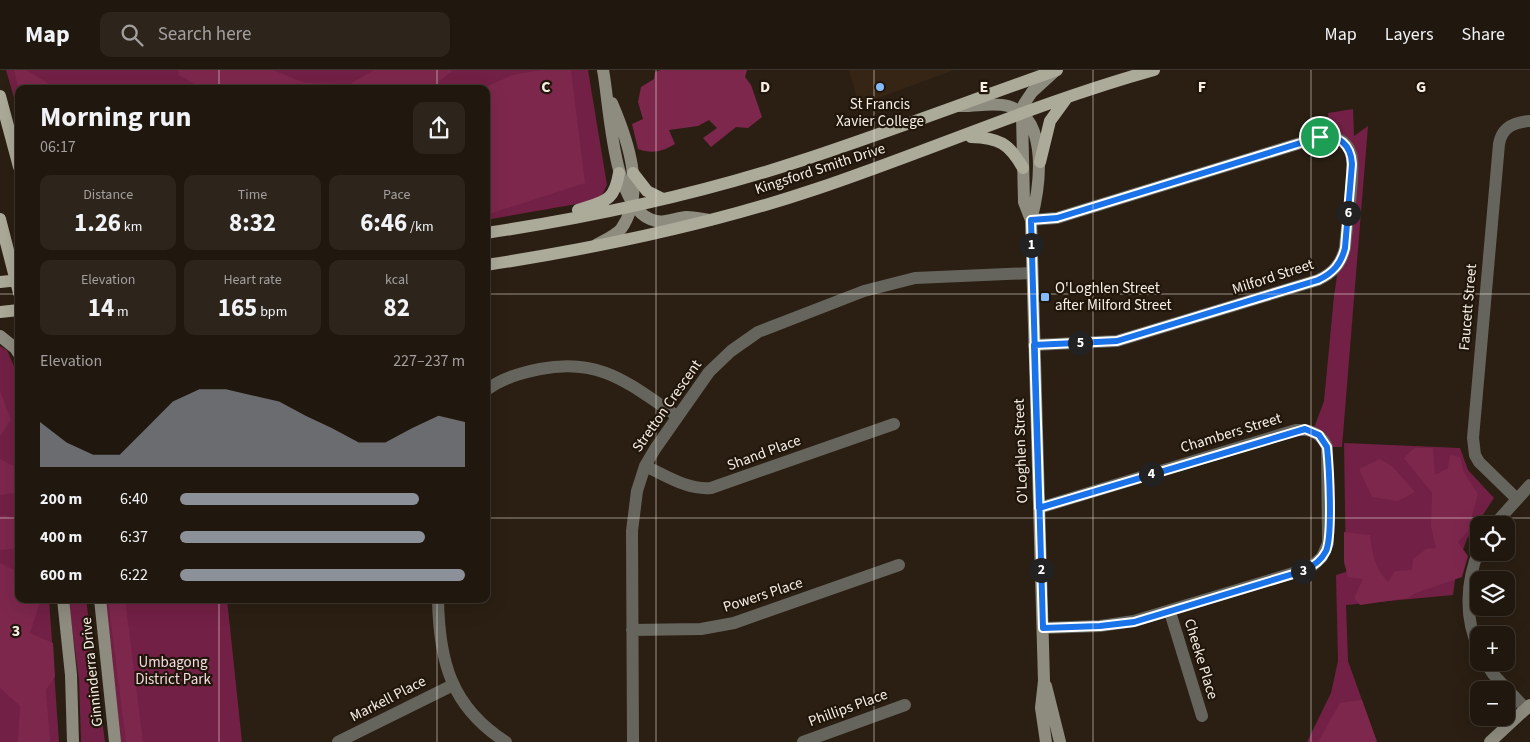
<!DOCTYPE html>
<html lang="en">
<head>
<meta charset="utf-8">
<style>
  body { margin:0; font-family:"Source Sans 3",sans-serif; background:#2d241c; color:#f1f3f6; height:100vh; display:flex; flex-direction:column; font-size:19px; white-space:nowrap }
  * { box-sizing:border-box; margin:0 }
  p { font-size:16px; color:#a29f9e }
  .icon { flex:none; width:28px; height:28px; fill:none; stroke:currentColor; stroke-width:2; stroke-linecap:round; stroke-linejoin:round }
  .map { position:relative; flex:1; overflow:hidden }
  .sheet { position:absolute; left:15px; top:15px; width:475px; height:518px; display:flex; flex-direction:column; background:#20170e; border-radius:10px; box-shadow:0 5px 20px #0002,0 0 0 1px #3d362e }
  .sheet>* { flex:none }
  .tools { position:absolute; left:1470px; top:446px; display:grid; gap:10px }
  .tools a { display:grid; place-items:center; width:45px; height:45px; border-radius:10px; background:#20170e; box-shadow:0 5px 20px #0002,0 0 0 1px #3d362e; font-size:25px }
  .pin { position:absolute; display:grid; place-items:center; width:42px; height:42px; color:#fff; margin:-21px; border:2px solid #fff; border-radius:50%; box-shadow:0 1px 5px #0007 }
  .km { position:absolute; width:25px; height:25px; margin:-12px; border-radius:50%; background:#222; color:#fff; font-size:14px; line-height:25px; text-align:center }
  .round { display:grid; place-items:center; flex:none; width:52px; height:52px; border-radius:10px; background:#2d241c }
  .headline { display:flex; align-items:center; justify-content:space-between; height:85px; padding:0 25px }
  h1 { font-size:28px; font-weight:700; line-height:38px }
  .figures { display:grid; grid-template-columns:repeat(3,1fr); gap:8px; height:85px; padding:5px 25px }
  .figures div { display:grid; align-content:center; border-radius:10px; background:#2d241c; text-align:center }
  .figures b { font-size:25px; font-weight:700 }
  .figures small { font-size:14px; font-weight:400 }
  .figures p { font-size:14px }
  .chart { height:140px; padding:10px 25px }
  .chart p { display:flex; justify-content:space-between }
  .chart svg { width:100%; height:90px; margin-top:5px; fill:#8c9099; opacity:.7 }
  ul { padding:0 25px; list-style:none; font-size:16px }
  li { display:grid; grid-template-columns:80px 60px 1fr; align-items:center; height:38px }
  li i { height:12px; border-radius:6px; background:#8c9099 }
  header { display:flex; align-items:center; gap:30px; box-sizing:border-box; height:70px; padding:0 25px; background:#20170e; border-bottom:1px solid #3d362e }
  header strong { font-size:24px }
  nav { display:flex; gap:28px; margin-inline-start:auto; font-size:18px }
  .search { width:350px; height:45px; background:#2d241c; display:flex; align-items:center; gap:12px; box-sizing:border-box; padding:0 18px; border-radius:10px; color:#a29f9e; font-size:19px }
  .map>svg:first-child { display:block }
  .built { fill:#362514 }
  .green { fill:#722045 }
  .forest { fill:#7d274d }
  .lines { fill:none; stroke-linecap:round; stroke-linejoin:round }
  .street { stroke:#66655d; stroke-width:12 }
  .secondary { stroke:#8e8c7f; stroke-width:12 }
  .primary { stroke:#acaa99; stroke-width:12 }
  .route-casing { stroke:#fff; stroke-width:10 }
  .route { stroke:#1a73e8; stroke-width:6 }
  .grid { fill:none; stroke:#f6eee6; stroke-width:1; stroke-opacity:0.55 }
  .poi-dot { fill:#86bbfb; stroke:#21160a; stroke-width:2 }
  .labels { text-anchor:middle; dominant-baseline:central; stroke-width:4.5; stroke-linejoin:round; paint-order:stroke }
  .poi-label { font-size:15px; fill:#f6eee6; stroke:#21160a }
  .street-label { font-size:15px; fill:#f6eee6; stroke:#21160a }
  .park-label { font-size:15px; fill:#f5dbe3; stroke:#21160a }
  .grid-label { font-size:16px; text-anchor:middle; font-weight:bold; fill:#f6eee6; stroke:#21160a; stroke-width:4.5; stroke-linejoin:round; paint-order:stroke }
</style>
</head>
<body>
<header>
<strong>Map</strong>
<div class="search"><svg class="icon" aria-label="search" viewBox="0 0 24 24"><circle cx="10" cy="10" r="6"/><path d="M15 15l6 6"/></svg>Search here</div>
<nav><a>Map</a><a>Layers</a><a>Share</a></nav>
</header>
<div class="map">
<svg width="1530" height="672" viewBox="0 0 1530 672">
  <rect width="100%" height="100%" fill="#2b1f13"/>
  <path class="built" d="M849,0h105l-95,35z"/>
  <path class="green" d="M6,0h582l19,115 -5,10 -14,7 -102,18v-131h-467v26z
    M1353,39l1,27 14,-10 -26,321h-9l-20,-16 11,-30 10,-105 19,-129 -4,-23 -11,-12 -9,-1 -1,-18z
    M0,276l7,4 12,28v221h30l10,143h-59z
    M1344,373l116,5 8,22 26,28 -27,41 -10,27 -4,29 -107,10 2,56 29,81h-70l24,-49 7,-32 -2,-86 10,-3z
    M68,529h18l19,143h-24l-2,-62z
    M104,529h123l15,143h-122z"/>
  <path class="forest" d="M14,0h12l32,19h-39v2z
    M178,0h95l32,13 45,1 24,-14h79l-23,19h-227l-24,-14z
    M541,0h30l14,113 -99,32v-126h-5l32,-14z
    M661,0h86l-2,7 6,8 11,32 -14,11 -12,-1 -25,20 -8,-9 14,-10 -8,-8 -11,6 -29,4 6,14c-13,8 -23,10 -37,5l-6,-25 11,-5 -5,-17 3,-15 13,-8 1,-7z
    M0,321l11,29 -11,16z
    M1414,378h19l2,27 13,-7 2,-13 10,2 4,16 14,21 -10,37 -10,11 10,14 -6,21 -46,16 -8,5 -48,7 -6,-7 9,-19 -15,-2 -4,-15v-30l26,3c2,19 5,33 18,47l7,-11 17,-1 1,-11 13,-10 10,-1 -5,-21 1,-34 -28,-35z
    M0,389l18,9 1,24 -19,3z
    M1380,389l13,8 22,25 -17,9 -26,-4 -13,-28z
    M6,445l13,8v20l-6,6 -13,1v-34z
    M0,493l19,9v27h22l-11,34 23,10 2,34 -9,13 4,52h-32l2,-36 -20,-18z
    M108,529h17l18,143h-17z
    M1362,630l15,42h-59l22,-39z"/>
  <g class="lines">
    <path class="street" d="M1031,150l26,-2 263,-81c13,-2 27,2 31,17 5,15 -5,75 -6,94 -4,16 -12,25 -27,32l-201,61 -83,4
      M486,320c17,-12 34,-17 54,-21 61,-12 89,15 137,47
      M645,396c22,10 42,24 66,22l183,-64
      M1517,429l-38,-37 -4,-7 -2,-17 26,-294c3,-17 15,-22 31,-23
      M1039,438l257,-78c15,-1 25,3 31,17l1,96 -6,14 -12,11 -176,53 -34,5 -57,2
      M1494,455l36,-40
      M1479,480c-13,31 -15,68 0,99
      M438,529c1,62 13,108 68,143
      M1170,542l32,104
      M632,560l69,-1 33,-6 165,-58
      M1485,592l8,12 33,35
      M338,672l115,-57
      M633,672l-1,-211 5,-40 8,-25 10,-17 54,-77 22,-21 27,-19 106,-41 51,-13 117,-5
      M803,672l102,-37"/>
    <path class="secondary" d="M603,0c7,36 9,133 47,149 13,6 23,-1 37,-2 7,0 15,2 23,3
      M958,36c16,1 34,-4 50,0 42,12 32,84 23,114
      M596,175c7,-4 20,-10 25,-16 26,-36 6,-91 -9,-126
      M0,266l15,12 4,6
      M63,529l8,76 2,67
      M100,529l15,143
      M1046,616l14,56
      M1046,672l-5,-34 3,-27 -13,-461 -7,-18 -2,-87 2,-11 8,-12 23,-21
      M1490,672l40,-37"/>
    <path class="primary" d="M0,26l19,71
      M971,67c28,1 38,6 52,31
      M1040,92l10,-41 16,-22
      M633,103l14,18 16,8
      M578,140c26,-9 36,-7 41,-37
      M0,149l19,74
      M486,163c107,-16 214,-39 317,-73 85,-28 169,-60 254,-90
      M486,195c112,-17 223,-40 330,-76 113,-38 223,-87 338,-119
      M0,212l19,-2
      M0,242l19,-2"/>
  </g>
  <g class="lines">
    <g class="route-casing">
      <path id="route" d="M1320,67l-263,81 -26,2c3,136 9,272 12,408l57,-2 34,-4 169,-51c9,-4 18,-10 23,-20 7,-16 3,-84 1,-104l-8,-12 -14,-6 -266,79 -5,-163 83,-4 201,-61c15,-7 23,-16 27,-32l7,-84c-1,-19 -13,-30 -32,-27"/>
    </g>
    <use href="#route" class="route"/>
  </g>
  <path class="grid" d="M219,0v19M437,0v19M656,0v672M874,0v672M1093,0v672M1311,0v672M0,224h19M486,224h1044M0,448h19M486,448h1044M219,529v143M437,529v143"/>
  <g class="poi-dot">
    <circle cx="880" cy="17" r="5"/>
    <rect x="1040" y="222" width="10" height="10" rx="2.5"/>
  </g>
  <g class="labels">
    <g class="poi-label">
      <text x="880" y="34">St Francis<tspan x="880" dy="17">Xavier College</tspan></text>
      <text x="1055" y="218" text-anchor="start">O'Loghlen Street<tspan x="1055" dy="17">after Milford Street</tspan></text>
    </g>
    <g class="street-label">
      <text transform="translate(820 99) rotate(-18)">Kingsford Smith Drive</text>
      <text transform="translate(1273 207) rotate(-18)">Milford Street</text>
      <text transform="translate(1468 237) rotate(-85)">Faucett Street</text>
      <text transform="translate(667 336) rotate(-55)">Stretton Crescent</text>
      <text transform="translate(1231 363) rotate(-17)">Chambers Street</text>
      <text transform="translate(1021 381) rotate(-92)">O'Loghlen Street</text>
      <text transform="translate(764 383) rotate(-20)">Shand Place</text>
      <text transform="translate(763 525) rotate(-18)">Powers Place</text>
      <text transform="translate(1201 589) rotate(73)">Cheeke Place</text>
      <text transform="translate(92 602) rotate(-96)">Ginninderra Drive</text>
      <text transform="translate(388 629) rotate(-27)">Markell Place</text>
      <text transform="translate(848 638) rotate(-20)">Phillips Place</text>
    </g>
    <g class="park-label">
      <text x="173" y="592">Umbagong<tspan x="173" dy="17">District Park</tspan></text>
    </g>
  </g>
  <g class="grid-label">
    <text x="546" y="22">C</text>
    <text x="765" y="22">D</text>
    <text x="984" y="22">E</text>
    <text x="1202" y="22">F</text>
    <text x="1421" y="22">G</text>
    <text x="16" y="566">3</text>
  </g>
</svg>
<div class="tools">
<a><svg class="icon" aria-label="locate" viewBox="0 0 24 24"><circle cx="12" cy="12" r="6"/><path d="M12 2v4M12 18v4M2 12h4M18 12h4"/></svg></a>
<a><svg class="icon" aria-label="layers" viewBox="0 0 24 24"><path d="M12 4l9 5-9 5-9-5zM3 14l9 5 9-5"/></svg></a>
<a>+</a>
<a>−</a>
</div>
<div class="pin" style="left:1320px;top:67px;background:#1e9e55"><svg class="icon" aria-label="arrive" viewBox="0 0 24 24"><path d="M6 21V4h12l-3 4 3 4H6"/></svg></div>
<b class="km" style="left:1031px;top:175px">1</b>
<b class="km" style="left:1041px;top:500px">2</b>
<b class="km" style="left:1303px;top:501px">3</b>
<b class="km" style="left:1151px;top:404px">4</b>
<b class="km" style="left:1080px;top:273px">5</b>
<b class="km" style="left:1348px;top:143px">6</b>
<section class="sheet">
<div class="headline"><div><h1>Morning run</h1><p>06:17</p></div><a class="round"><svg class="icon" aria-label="share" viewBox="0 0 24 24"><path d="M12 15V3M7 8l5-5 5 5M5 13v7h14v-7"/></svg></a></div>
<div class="figures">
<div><p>Distance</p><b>1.26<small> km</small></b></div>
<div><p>Time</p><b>8:32</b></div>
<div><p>Pace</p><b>6:46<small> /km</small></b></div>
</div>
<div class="figures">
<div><p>Elevation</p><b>14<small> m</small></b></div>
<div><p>Heart rate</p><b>165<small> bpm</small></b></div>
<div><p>kcal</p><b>82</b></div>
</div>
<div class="chart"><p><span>Elevation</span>227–237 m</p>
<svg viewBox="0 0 160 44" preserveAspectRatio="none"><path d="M0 44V22L10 32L20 38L30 38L40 25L50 12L60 6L70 6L80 9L90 12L100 19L110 25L120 32L130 32L140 25L150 19L160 22V44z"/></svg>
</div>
<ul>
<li><b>200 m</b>6:40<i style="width:84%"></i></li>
<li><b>400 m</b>6:37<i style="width:86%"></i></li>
<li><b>600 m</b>6:22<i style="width:100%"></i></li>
</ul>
</section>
</div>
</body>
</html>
